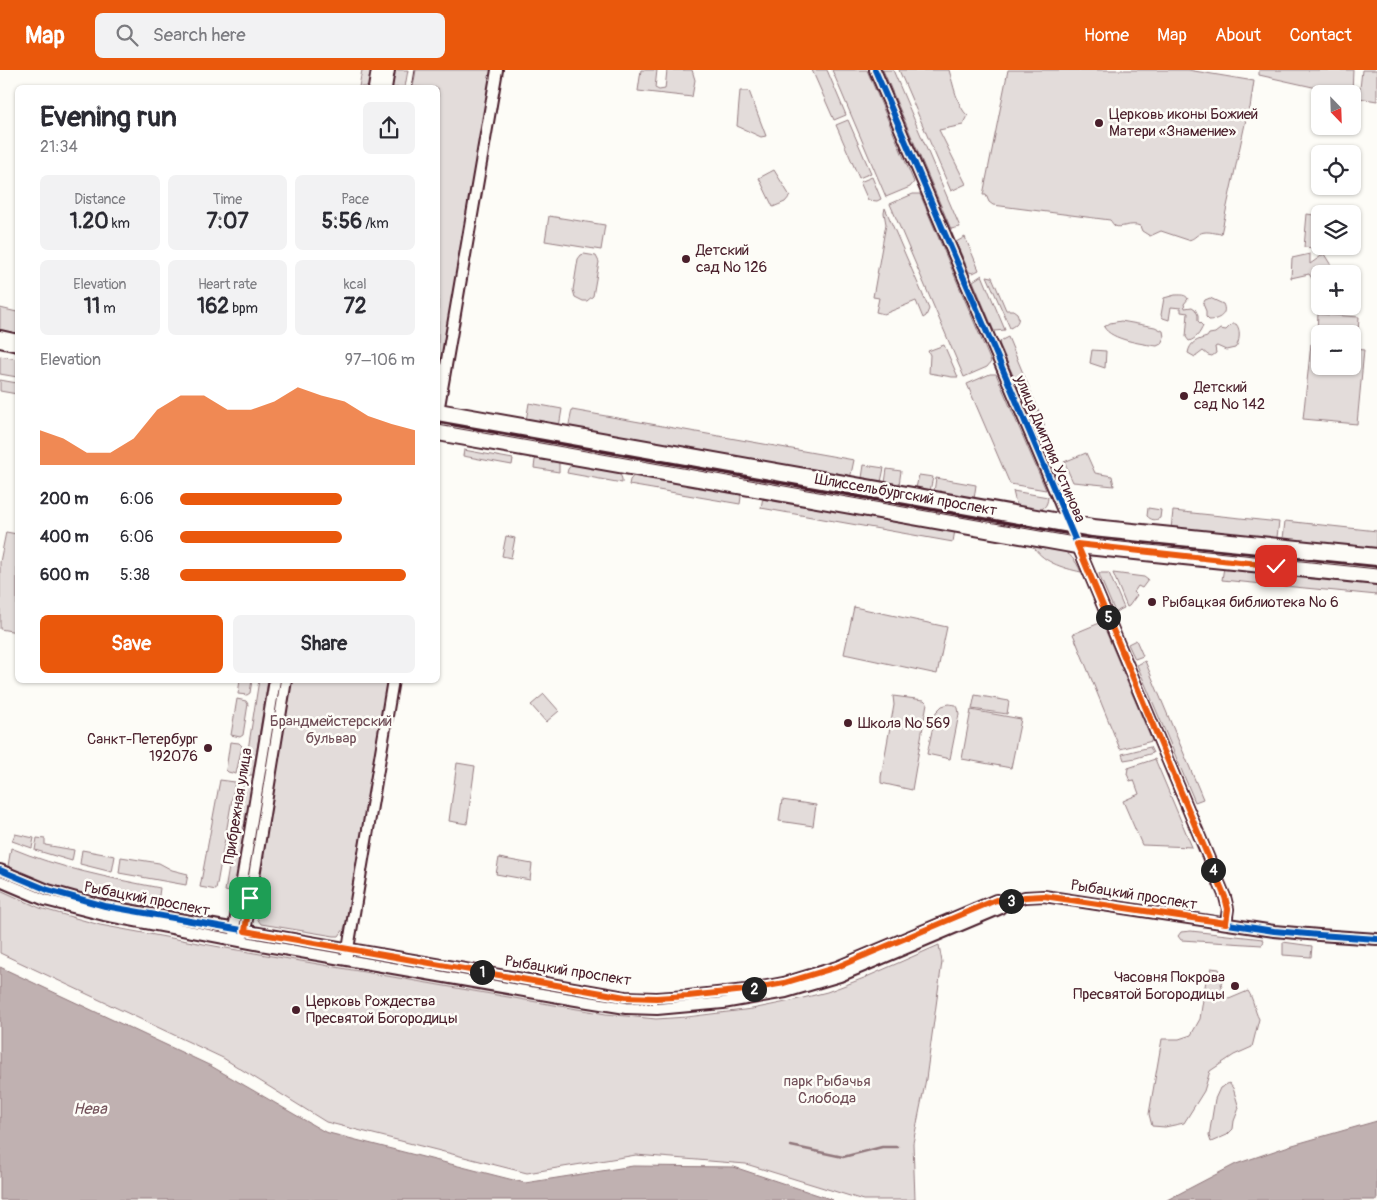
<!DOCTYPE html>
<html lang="en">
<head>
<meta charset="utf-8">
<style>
  body { margin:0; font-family:Pangolin,sans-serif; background:#f2f2f3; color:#2b2b33; height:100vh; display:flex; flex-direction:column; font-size:19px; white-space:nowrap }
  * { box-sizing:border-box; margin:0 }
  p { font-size:16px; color:#7c7c81 }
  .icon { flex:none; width:28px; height:28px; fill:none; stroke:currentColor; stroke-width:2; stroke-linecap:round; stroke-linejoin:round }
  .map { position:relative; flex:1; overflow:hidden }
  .sheet { position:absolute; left:15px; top:15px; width:425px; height:598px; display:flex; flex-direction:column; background:#fff; border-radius:8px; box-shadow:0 1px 4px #0004 }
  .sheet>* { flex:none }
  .needle { width:32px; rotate:157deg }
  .fabs { position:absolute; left:1311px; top:15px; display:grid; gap:10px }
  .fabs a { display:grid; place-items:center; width:50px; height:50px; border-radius:8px; background:#fff; box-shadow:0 1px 4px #0004; font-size:25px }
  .pin { position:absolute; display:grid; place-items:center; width:42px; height:42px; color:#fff; margin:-21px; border-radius:10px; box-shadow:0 2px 8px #0006 }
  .km { position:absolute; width:25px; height:25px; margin:-12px; border-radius:50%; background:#222; color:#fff; font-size:14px; line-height:25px; text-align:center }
  .round { display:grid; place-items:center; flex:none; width:52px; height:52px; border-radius:8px; background:#f2f2f3 }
  .head { display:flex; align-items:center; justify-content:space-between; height:85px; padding:0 25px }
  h1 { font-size:28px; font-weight:700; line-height:38px }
  .metrics { display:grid; grid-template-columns:repeat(3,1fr); gap:8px; height:85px; padding:5px 25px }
  .metrics div { display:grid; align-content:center; border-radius:8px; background:#f2f2f3; text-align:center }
  .metrics b { font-size:21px; font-weight:700 }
  .metrics small { font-size:14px; font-weight:400 }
  .metrics p { font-size:14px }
  .chart { height:140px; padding:10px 25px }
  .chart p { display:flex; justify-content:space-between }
  .chart svg { width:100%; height:90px; margin-top:5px; fill:#ea580c; opacity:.7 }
  .cta { display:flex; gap:10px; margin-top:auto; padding:10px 25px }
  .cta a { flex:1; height:58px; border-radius:8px; background:#ea580c; color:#fff; font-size:20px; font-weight:700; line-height:58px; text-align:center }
  .cta a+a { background:#f2f2f3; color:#2b2b33 }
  ul { padding:0 25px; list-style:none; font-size:16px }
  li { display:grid; grid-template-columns:80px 60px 1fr; align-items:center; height:38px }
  li i { height:12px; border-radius:6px; background:#ea580c }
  header { display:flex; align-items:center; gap:30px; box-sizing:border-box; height:70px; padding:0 25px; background:#ea580c; color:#fff }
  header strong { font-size:24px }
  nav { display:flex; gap:28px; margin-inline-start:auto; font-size:18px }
  .search { width:350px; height:45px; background:#f2f2f3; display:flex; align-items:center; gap:12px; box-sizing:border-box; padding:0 18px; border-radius:8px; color:#7c7c81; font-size:19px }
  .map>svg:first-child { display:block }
  .green { fill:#e3dcda; stroke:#967e82 }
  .water { fill:#c0b1b1; stroke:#91777b }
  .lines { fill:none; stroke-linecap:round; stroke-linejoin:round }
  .stream { stroke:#91777b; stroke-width:2.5 }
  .minor-casing { stroke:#4a1f2b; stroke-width:14 }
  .tertiary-casing { stroke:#4a1f2b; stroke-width:16 }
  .primary-casing { stroke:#4a1f2b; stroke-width:20 }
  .minor { stroke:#fdfcf7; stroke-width:10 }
  .tertiary { stroke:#fdfcf7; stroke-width:12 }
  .primary { stroke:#fdfcf7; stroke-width:16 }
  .tram { stroke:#4a1f2b; stroke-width:1 }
  .cycleway-casing { stroke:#fdfcf7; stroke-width:9 }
  .cycleway { stroke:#0057b8; stroke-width:6 }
  .route-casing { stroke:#fff; stroke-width:10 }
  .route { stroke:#ea580c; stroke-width:6 }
  .poi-dot { fill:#4a1f2b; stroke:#fdfcf7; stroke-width:2 }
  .labels { text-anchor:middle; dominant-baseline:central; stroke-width:5; stroke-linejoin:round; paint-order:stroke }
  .poi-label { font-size:15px; fill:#4a1f2b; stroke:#fdfcf7; text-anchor:start }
  .street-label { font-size:15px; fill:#4a1f2b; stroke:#fdfcf7 }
  .park-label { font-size:15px; fill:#704e57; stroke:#fdfcf7 }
  .water-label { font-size:16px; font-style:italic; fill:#73525a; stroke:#fdfcf7 }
</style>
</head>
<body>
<header>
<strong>Map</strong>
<div class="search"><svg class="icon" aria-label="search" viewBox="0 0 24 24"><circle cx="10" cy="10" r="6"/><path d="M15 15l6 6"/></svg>Search here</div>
<nav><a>Home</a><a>Map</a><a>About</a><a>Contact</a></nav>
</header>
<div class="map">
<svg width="1377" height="1130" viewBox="0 0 1377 1130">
  <rect width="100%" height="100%" fill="#fdfcf7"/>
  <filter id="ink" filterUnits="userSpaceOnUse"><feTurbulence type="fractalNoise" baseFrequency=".02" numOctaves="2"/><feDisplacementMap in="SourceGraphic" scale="10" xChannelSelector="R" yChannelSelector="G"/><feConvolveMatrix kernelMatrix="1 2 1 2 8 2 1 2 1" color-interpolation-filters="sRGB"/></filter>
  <g filter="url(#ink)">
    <path class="green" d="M362,0h10l-4,17h-9z
      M394,0h14l-3,17 -14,1z
      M416,0h76l-54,310v-292l-25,-1z
      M641,0h16l-2,18 4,2 6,-1 2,-19h25l3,10 -3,17 -54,-6z
      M812,0h15l19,45 -12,5z
      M832,0h35l47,112 -4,5 -24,10z
      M883,0h10l67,157 -9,2z
      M899,0h50c4,13 8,37 19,46l-5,9 -24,5 27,54 -15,7z
      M1008,0h180l66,11 -4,27 -2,2 -27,124c-7,-1 -16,-4 -22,0 -5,3 -5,5 -11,6l-27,-9 -11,5 -8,-5 -2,-5c-9,-4 -20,3 -25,0 -2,-1 -3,-4 -5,-6l-117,-15 -4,-3 -3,-7h-3z
      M1259,0h94l-1,24h-8l-85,-19z
      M1362,0h15v31l-18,-3z
      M740,21h9l17,45 -5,1 -24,-11z
      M848,50l23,53 -12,5 -23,-53z
      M774,100l16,26 -5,6 -12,5 -14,-29z
      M872,107l9,22 -4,2 -9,-1 -8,-18z
      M913,124h7l71,168 -4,5 -23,10 -74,-173z
      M885,138l44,101 -3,7 -3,2 -7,-17 -32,13 -8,-2 3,-14 -6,-1 13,-73 -2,-11z
      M1307,144l13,2v30h4v3l-20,-2z
      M549,146l56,9 -4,25 -56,-9z
      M965,167l14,33 -6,3 -4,-1 -13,-30z
      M584,184l12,2 3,6 -6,34 -6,5h-4l-8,-4 -2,-7 5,-31 3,-4z
      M1310,184v10l14,-10 8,13v7h-12v11l-2,2 -9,-13 -18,4 1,-20z
      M982,205l23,55 -11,1 -21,-50z
      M987,206l5,1 14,33h7l4,3c4,8 -1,12 -7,15z
      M1175,225c5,0 11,-1 13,4l-4,5 1,4 7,-1 3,2 3,6v6l5,5c-3,7 -7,13 -14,15l-3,-4 2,-24 -7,-1v-4l-10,-1 -2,13 -6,-2 -2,-3 3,-17z
      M1210,228l13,6c5,10 -4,16 -14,16l-3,-3v-6l-3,-7 2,-4z
      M0,238l17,4v24l-17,-3z
      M1318,244l41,3 -1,16 -41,-3z
      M1121,251l34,6 8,4 1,6 -3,7 -4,2c-14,-2 -46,-6 -53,-19l6,-4z
      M1232,254h4c5,5 4,19 -1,24l-9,2 -9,-4 -2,1 1,6 -4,3 -4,-1 -5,-4 -8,6 -7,-4c2,-11 9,-13 19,-16l2,-3 6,-1 5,-4 6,1z
      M1008,267l37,89 -9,3 -37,-86 3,-3z
      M1311,274l9,1v21h32l1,-17 11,1 -7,74 -54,-5z
      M944,275l14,32h-6l-23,-4 1,-18 -2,-4z
      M1092,280l14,1 -1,17 -15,-5z
      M0,286l17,3v18l-17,-3z
      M990,304h6l50,116 -36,-6 -43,-100z
      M0,310l17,3v11l-17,-3z
      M529,333l33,6 -3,18 -33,-6z
      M572,340l282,50 -4,19 -282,-50z
      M464,380l49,9 -1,6 -49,-9z
      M1086,383l9,20 17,3 2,10 -41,-4 -9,-20z
      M538,387l19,3 2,3v9l-25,-4 1,-8z
      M573,393l46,8 3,8v4l-55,-10 1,-4z
      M864,395l20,3 -3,14 -19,-4z
      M887,399l14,2 -2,14 -14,-2z
      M635,404l104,18 2,5 -1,7 -111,-19 1,-5z
      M919,405l14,2 -3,14 -14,-3z
      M936,408l40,7 -2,14 -40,-7z
      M1013,421l35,6c-1,19 -18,12 -31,11z
      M763,427l192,33 -2,12 -192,-34z
      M1148,438l13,2 -1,8c-5,3 -9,2 -13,-2z
      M1173,441l106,11 -2,15 -3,4 -103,-12z
      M1285,451l92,10v19l-94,-11z
      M6,462l11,2v98l-17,-3v-67z
      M506,466l9,2 -4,20 -9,-2z
      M1032,474c24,4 38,3 49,28 -18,-4 -40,-10 -49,-28z
      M1224,497l153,16v12l-155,-15z
      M1099,503h10l15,35 -9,4 -15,-35z
      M1113,503l31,4 4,3 -6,8 -4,-2 -4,6 3,3 -8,11 -2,1z
      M854,537l93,20 -10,47 -93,-20z
      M1102,552l50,119 -32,8 -47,-115z
      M1136,570l7,16 -8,3 -7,-15z
      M1145,591l58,138 -8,3 -58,-137z
      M240,610h12l-2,13 -3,2 -9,-1z
      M259,610h9l-15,95h-9z
      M292,610h96l-41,240 -3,9 -5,7h-5l-73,-12c-10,-12 -4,-28 -2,-43z
      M544,624l15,17 -13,11 -15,-17z
      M975,625l34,6 -2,13 -35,-5z
      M893,626l31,4 3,3 -15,87 -31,-7v-6l13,-72z
      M237,629l9,2 2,3 -5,31 -3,2 -9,-2z
      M949,634l7,1 2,3 1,6 -9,45 -23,-5 9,-42 6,-6z
      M971,640l50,9 -10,49 -49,-9z
      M230,672l9,1 3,3 -6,28 -8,-2 -2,-2z
      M1150,677l3,6 -17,5 -12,2 -2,-6z
      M1155,689l37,88 -50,-2 -19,-44 16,-7 -5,-14 -4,1 -3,-7 1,-6z
      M457,693l18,3 -8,58 -18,-3z
      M220,710l15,2 -19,108 -16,-3z
      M243,713l8,4 -17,106 -9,-2z
      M782,730l34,5 -3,21 -34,-5z
      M15,764l19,4 -2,10 -20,-7z
      M37,768l8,1v6l29,5 -2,11 -37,-11z
      M11,778c48,20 98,30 149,40l-3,22c-52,-10 -102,-19 -149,-44z
      M82,780l33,6 -3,16 -32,-8z
      M121,787l38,6 13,7 16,4 -2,11 -67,-12z
      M499,788l33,6 -2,16 -34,-6z
      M0,820l40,18 60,17 120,22 386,67 50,5 31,-2 65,-8 39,-8 36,-9 37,-14 75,-33 3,17 -16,117 -13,64 2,56 -4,1h-48l-117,-36 -110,-9 -109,18 -201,-51 -103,-64 -223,-105z
      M1191,861l72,8 1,2 -2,4 -81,-5 -3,-4 3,-4z
      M1283,872l29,4 -1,11 -28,-2z
      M1211,898l8,1 5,9 -3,5 3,14 5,2 19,-8c6,9 6,19 11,28l-7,28 -18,8 -24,16 -6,20 -20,32 -19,4 -13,-1 -3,-12 13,-75h17l12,-4 9,-16 6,-39z
      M1229,1013l4,5 6,20 -5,13 -1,8 -6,6 -16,7 -2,-6 6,-37 5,-11z"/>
    <path class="water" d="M0,897l211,99 114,66 200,51 108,-17 101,1 99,33h-833z
      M1377,1051v79h-210l69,-36 53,-18z"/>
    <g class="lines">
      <path class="stream" d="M791,1076l52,11 39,-10h16"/>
      <g class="minor-casing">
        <path id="minor" d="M875,0l181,424 169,403 3,12 -2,14
          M438,342l59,-342
          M0,800l48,20 57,16 520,91 31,1 32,-2 58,-6 38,-7 53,-16 159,-67 11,2 18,-5 19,-1 230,35 45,4 58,4
          M0,811l45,19 59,15 157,30 315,55 50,8 31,1 66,-6 63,-11 54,-16 159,-67 8,-7
          M236,865l-2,-6 41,-249
          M242,865l3,-4 41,-251
          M347,885l46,-275"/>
      </g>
      <g class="tertiary-casing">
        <path id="tertiary" d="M375,18l3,-18
          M385,18l3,-18"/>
      </g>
      <g class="primary-casing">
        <path id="primary" d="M0,269l18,4
          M438,342l655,116 284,29
          M438,362l639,113 300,31"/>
      </g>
      <use href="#minor" class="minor"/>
      <use href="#tertiary" class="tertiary"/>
      <use href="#primary" class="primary"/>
      <path class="tram" d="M412,18l3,-18
        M438,355l636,112 303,32"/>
      <g class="cycleway-casing">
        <path id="cycleway" d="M875,0l181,424 169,403 3,12 -2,14
          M0,800l48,20 57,16 520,91 31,1 32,-2 58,-6 38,-7 53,-16 159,-67 11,2 18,-5 19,-1 230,35 45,4 58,4"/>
      </g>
      <use href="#cycleway" class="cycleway"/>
    </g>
  </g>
  <g class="lines" filter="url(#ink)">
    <g class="route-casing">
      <path id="route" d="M250,828l-5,33 380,66 31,1 32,-2 58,-6 38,-7 53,-16 159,-67 11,2 18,-5 19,-1 182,27 2,-14 -3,-12 -148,-353 199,22"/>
    </g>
    <use href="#route" class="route"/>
  </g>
  <g class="poi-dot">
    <circle cx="1099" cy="53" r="5"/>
    <circle cx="686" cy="189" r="5"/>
    <circle cx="1184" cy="326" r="5"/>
    <circle cx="1152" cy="532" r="5"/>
    <circle cx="848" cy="653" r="5"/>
    <circle cx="208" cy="678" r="5"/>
    <circle cx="1235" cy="916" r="5"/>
    <circle cx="296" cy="940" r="5"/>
  </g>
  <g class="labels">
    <g class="poi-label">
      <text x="1109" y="44">Церковь иконы Божией<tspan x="1109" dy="17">Матери «Знамение»</tspan></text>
      <text x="696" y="180">Детский<tspan x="696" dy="17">сад № 126</tspan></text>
      <text x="1194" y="317">Детский<tspan x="1194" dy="17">сад № 142</tspan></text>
      <text x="1162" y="532">Рыбацкая библиотека № 6</text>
      <text x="858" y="653">Школа № 569</text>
      <text x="198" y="669" text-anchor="end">Санкт-Петербург<tspan x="198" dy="17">192076</tspan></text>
      <text x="1225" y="907" text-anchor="end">Часовня Покрова<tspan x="1225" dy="17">Пресвятой Богородицы</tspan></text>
      <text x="306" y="931">Церковь Рождества<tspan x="306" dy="17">Пресвятой Богородицы</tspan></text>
    </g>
    <g class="street-label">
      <text transform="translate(1050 379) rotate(67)">улица Дмитрия Устинова</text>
      <text transform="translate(906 425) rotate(10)">Шлиссельбургский проспект</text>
      <text transform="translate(238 736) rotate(-81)">Прибрежная улица</text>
      <text transform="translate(1134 825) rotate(9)">Рыбацкий проспект</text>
      <text transform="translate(147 829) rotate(11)">Рыбацкий проспект</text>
      <text transform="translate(568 901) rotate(9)">Рыбацкий проспект</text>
    </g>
    <g class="park-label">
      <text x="331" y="651">Брандмейстерский<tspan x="331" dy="17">бульвар</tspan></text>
      <text x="827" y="1011">парк Рыбачья<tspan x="827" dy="17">Слобода</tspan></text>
    </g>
    <g class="water-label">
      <text x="90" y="1039">Нева</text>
    </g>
  </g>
</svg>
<div class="fabs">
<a><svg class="needle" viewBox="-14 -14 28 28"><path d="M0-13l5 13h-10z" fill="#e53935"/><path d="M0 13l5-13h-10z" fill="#7c7c81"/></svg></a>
<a><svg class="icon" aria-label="locate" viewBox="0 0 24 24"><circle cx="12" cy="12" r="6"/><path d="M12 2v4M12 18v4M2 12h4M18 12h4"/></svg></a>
<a><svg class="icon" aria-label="layers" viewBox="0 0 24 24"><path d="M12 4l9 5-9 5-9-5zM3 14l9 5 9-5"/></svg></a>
<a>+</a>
<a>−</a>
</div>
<div class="pin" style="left:250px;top:828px;background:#1e9e55"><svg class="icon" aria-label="arrive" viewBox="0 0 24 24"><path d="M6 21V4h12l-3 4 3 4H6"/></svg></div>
<div class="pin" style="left:1276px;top:496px;background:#d93025"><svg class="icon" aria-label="check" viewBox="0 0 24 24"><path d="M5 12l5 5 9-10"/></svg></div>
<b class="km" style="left:482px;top:902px">1</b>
<b class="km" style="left:754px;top:919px">2</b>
<b class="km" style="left:1011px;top:831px">3</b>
<b class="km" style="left:1213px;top:800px">4</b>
<b class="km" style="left:1108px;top:547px">5</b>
<section class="sheet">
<div class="head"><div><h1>Evening run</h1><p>21:34</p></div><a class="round"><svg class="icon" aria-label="share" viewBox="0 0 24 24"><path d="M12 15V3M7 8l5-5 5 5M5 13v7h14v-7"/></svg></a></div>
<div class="metrics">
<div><p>Distance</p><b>1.20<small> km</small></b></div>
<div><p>Time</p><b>7:07</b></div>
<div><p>Pace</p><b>5:56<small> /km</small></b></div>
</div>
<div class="metrics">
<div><p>Elevation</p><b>11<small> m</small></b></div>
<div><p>Heart rate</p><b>162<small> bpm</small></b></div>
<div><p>kcal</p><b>72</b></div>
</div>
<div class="chart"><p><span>Elevation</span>97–106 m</p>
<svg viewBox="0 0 160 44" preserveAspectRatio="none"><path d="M0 44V27L10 31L20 38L30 38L40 31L50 17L60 10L70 10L80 17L90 17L100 13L110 6L120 10L130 13L140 20L150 24L160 27V44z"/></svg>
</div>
<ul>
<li><b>200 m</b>6:06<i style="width:69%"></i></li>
<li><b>400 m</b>6:06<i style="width:69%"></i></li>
<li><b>600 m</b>5:38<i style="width:96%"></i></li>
</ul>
<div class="cta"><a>Save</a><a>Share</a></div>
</section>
</div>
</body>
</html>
